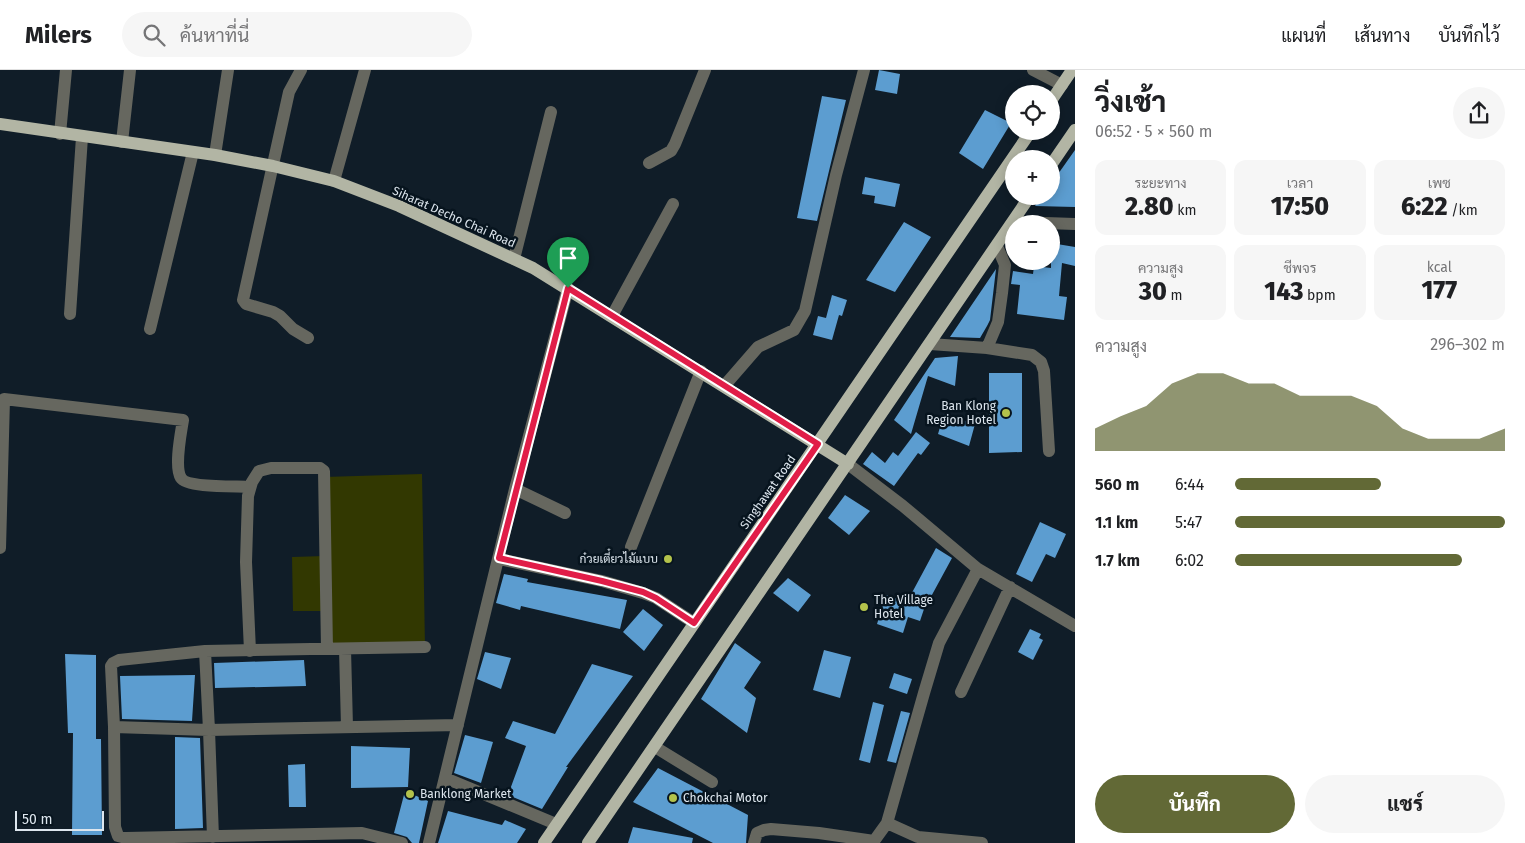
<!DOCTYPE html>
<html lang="th">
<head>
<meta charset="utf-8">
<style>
  body { margin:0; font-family:"Fira Sans",Sarabun,sans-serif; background:#f6f6f6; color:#202124; height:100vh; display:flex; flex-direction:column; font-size:19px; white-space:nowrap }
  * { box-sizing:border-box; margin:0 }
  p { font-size:16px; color:#757577 }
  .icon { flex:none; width:28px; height:28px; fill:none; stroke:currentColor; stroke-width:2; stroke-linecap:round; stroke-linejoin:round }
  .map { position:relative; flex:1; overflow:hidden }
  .details { display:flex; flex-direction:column; background:#fff; width:450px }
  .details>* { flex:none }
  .controls { position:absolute; left:1005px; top:15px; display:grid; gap:10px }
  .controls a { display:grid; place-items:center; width:55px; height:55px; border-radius:50%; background:#fff; box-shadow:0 2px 12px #0003; font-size:25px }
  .scale { position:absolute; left:15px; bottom:12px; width:89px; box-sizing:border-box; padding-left:5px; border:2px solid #dde6ee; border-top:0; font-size:14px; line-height:18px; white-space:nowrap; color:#dde6ee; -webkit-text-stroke:4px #07141e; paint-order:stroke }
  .pin { position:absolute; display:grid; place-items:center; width:42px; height:42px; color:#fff; margin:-51px -21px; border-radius:50% 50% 50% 0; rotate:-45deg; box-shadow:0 0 5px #0007 }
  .pin .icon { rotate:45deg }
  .round { display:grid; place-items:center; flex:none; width:52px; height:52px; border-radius:26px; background:#f6f6f6 }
  .head { display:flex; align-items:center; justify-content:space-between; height:85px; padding:0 20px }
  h1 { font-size:28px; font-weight:800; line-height:38px }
  .stats { display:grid; grid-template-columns:repeat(3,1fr); gap:8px; height:85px; padding:5px 20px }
  .stats div { display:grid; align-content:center; border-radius:12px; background:#f6f6f6; text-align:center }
  .stats b { font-size:25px; font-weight:800 }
  .stats small { font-size:14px; font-weight:400 }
  .stats p { font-size:14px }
  .chart { height:140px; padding:10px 20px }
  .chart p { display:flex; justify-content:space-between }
  .chart svg { width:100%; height:90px; margin-top:5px; fill:#626936; opacity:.7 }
  .button { display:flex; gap:10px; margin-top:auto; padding:10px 20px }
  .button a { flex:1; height:58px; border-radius:30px; background:#626936; color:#fff; font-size:20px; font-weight:800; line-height:58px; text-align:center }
  .button a+a { background:#f6f6f6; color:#202124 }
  ul { padding:0 20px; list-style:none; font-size:16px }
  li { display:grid; grid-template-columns:80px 60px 1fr; align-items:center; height:38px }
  li i { height:12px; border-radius:6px; background:#626936 }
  header { display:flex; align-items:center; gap:30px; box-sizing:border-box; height:70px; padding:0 25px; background:#fff; border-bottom:1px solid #e0e0e0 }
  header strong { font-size:24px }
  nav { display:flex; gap:28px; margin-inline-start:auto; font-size:18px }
  .search { width:350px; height:45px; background:#f6f6f6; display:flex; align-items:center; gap:12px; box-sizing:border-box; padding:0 18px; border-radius:28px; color:#757577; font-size:19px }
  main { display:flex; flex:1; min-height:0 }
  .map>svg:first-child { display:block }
  .green { fill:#323801 }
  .building { fill:#5c9dd0 }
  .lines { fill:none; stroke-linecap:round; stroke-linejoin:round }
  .minor { stroke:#66675f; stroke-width:12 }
  .major { stroke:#b2b5a4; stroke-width:12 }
  .route-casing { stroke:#fff; stroke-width:10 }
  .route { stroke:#e11d48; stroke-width:6 }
  .poi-dot { fill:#b3c24b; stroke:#07141e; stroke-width:2 }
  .labels { text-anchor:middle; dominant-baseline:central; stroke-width:5; stroke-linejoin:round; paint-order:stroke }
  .street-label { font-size:12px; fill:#dde6ee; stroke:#07141e }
  .poi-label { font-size:12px; fill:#dde6ee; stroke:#07141e; text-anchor:start }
</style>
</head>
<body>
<header>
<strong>Milers</strong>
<div class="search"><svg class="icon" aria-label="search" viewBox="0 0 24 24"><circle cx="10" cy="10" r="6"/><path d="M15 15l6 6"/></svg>ค้นหาที่นี่</div>
<nav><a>แผนที่</a><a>เส้นทาง</a><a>บันทึกไว้</a></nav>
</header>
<main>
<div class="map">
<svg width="1075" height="773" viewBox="0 0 1075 773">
  <rect width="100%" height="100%" fill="#101d28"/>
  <path class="green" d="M422,404l3,173 -98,2 -1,-38h-33l-1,-54 33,-1 -1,-79z"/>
  <path class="building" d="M879,0l21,4 -3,20 -22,-4z
    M822,26l24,4 -29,121 -20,-3z
    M985,40l26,13 -28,46 -24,-16z
    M1075,80v57l-40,-1 7,-10h9v-12z
    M865,107l35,7 -5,23 -21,-4 1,-7 -13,-2z
    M904,152l27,15 -36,55 -29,-12z
    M1051,173l24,4v19l-13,-3 -3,33 8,1 -3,23 -47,-6 3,-29 -9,-1 2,-13 20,3 1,-8 17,2z
    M996,199l-6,51 -3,6 -7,12 -30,-1z
    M832,225l15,5 -5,16 -3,-1 -7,25 -19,-5 5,-19 8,2z
    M958,286l-3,30 -27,-10 -17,58 -17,-14 41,-62z
    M989,303h33v79l-33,1z
    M944,344l31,10 -6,22 -31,-12z
    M916,362l14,11 -9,12 -3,-2 -24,33 -31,-22 9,-12 13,11 8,-11 5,4z
    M845,425l25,16 -21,24 -21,-17z
    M1040,452l26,12 -11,24 -9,-4 -14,28 -16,-8z
    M936,478l16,10 -25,46 -1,-1 -6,18 -12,-4 -5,16 -26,-9 9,-29 21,7z
    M504,504l24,5 -1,3 100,18 -7,29 -99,-23 -1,4 -24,-7z
    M788,508l23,17 -13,17 -25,-19z
    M643,539l20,16 -19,26 -21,-19z
    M1030,559l11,5 -2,4 4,2 -10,20 -15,-8z
    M735,573l26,19 -17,26 12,10 -9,35 -46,-34z
    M824,580l27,7 -11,41 -27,-8z
    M485,582l26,6 -10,31 -24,-10z
    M65,584l31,1v84h5l1,96h-30l1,-102h-5z
    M304,590l2,26 -91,2 -1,-25z
    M592,594l41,12 -67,91h2l-26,42 -34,-14 18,-49 -21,-8 8,-17 42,13z
    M894,603l18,6 -5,15 -18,-6z
    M195,605l-3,46 -70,-2 -2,-43z
    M873,632l11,3 -14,58 -11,-3z
    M901,641l9,2 -14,50 -9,-2z
    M465,665l28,7 -12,41 -27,-10z
    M175,667l25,1 3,90 -28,1z
    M351,676l59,2 -2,39 -57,1z
    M305,694l1,43h-17l-1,-42z
    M658,698l90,47 -2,28h-33l-80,-41z
    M405,721l23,10 -9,42h-7l-5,-6 -13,-4z
    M448,741l54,14 3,-5 21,9 -9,14h-79z
    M633,757l60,11 -1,5h-64z"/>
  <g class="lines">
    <path class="minor" d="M301,0l-12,22 -46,208 3,4 27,8 7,4 13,13 15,9
      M1033,0l29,15
      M60,64l6,-64
      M122,72l8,-72
      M215,85l13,-85
      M649,93l22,-12 4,-7 30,-74
      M334,111l31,-111
      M1013,152l62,2
      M514,189l37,-147
      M70,244l12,-177
      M612,246l61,-112
      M150,259l43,-177
      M930,274l57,4 45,7 9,7 3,9 5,80
      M987,278l11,-26 4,-29 3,-28 -8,-19
      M725,315l33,-38 36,-17 11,-19 31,-136 28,-105
      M848,394l55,42 75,63 97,57
      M515,419l50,24
      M631,477l70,-176
      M0,478l4,-149 179,21c-2,13 -9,47 -2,58 6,10 56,8 69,9
      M499,489l103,22 41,12 13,5 38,25
      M345,579l2,78
      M250,581l-4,-89 2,-66 4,-14 7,-11 12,-3h49l4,3 3,178
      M961,622l49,-105
      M114,657l95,3 -4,-79
      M655,677l57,35
      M445,708l111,46
      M887,753l31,14 64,6
      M213,767l-4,-107 249,-5
      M402,773l-40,-10 -236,5 -8,-2 -3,-9 -1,-100 -3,-61 2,-3 6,-3 86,-9 220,-4
      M429,773l86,-354 53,-201
      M754,773l3,-10 7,-3 7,-1 48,4 55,8 13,-18 37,-130 15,-50 39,-74"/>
    <path class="major" d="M1051,31l21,-31
      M0,54l215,31 58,11 61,15 65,25 134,62 315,196
      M1051,95l24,-35
      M544,773l487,-712
      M588,773l442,-647"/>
  </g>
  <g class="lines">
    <g class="route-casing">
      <path id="route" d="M568,218l250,156 -124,179 -38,-25 -13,-6 -41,-11 -103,-23z"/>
    </g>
    <use href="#route" class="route"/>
  </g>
  <g class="poi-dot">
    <circle cx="1006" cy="343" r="5"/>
    <circle cx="668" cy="489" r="5"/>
    <circle cx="864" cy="537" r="5"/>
    <circle cx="410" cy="724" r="5"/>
    <circle cx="673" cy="728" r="5"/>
  </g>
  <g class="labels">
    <g class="street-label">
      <text transform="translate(454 147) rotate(24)">Siharat Decho Chai Road</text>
      <text transform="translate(768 422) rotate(-55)">Singhawat Road</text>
    </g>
    <g class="poi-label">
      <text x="996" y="336" text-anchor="end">Ban Klong<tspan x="996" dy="14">Region Hotel</tspan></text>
      <text x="658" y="489" text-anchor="end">ก๋วยเตี๋ยวไม้แบบ</text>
      <text x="874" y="530">The Village<tspan x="874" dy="14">Hotel</tspan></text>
      <text x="420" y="724">Banklong Market</text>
      <text x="683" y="728">Chokchai Motor</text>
    </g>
  </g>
</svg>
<div class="controls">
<a><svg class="icon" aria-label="locate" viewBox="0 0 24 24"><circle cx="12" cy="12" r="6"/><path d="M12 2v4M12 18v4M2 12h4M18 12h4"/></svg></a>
<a>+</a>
<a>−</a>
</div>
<div class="scale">50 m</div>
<div class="pin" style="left:568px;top:218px;background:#1e9e55"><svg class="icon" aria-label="arrive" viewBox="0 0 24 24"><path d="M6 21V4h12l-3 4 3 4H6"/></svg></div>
</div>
<section class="details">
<div class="head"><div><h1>วิ่งเช้า</h1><p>06:52 · 5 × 560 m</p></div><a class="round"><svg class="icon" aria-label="share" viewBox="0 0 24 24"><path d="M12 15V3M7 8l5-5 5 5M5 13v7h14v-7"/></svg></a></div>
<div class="stats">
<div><p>ระยะทาง</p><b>2.80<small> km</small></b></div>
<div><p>เวลา</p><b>17:50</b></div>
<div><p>เพซ</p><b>6:22<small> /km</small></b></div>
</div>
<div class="stats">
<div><p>ความสูง</p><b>30<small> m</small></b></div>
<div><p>ชีพจร</p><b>143<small> bpm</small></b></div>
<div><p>kcal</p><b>177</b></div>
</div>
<div class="chart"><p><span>ความสูง</span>296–302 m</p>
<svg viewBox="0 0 160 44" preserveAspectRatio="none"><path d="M0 44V33L10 27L20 22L30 11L40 6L50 6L60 11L70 11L80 17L90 17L100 17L110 22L120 33L130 38L140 38L150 38L160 33V44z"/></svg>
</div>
<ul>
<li><b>560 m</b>6:44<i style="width:54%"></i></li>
<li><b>1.1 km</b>5:47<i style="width:100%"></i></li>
<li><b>1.7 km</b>6:02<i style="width:84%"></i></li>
</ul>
<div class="button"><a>บันทึก</a><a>แชร์</a></div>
</section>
</main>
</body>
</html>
